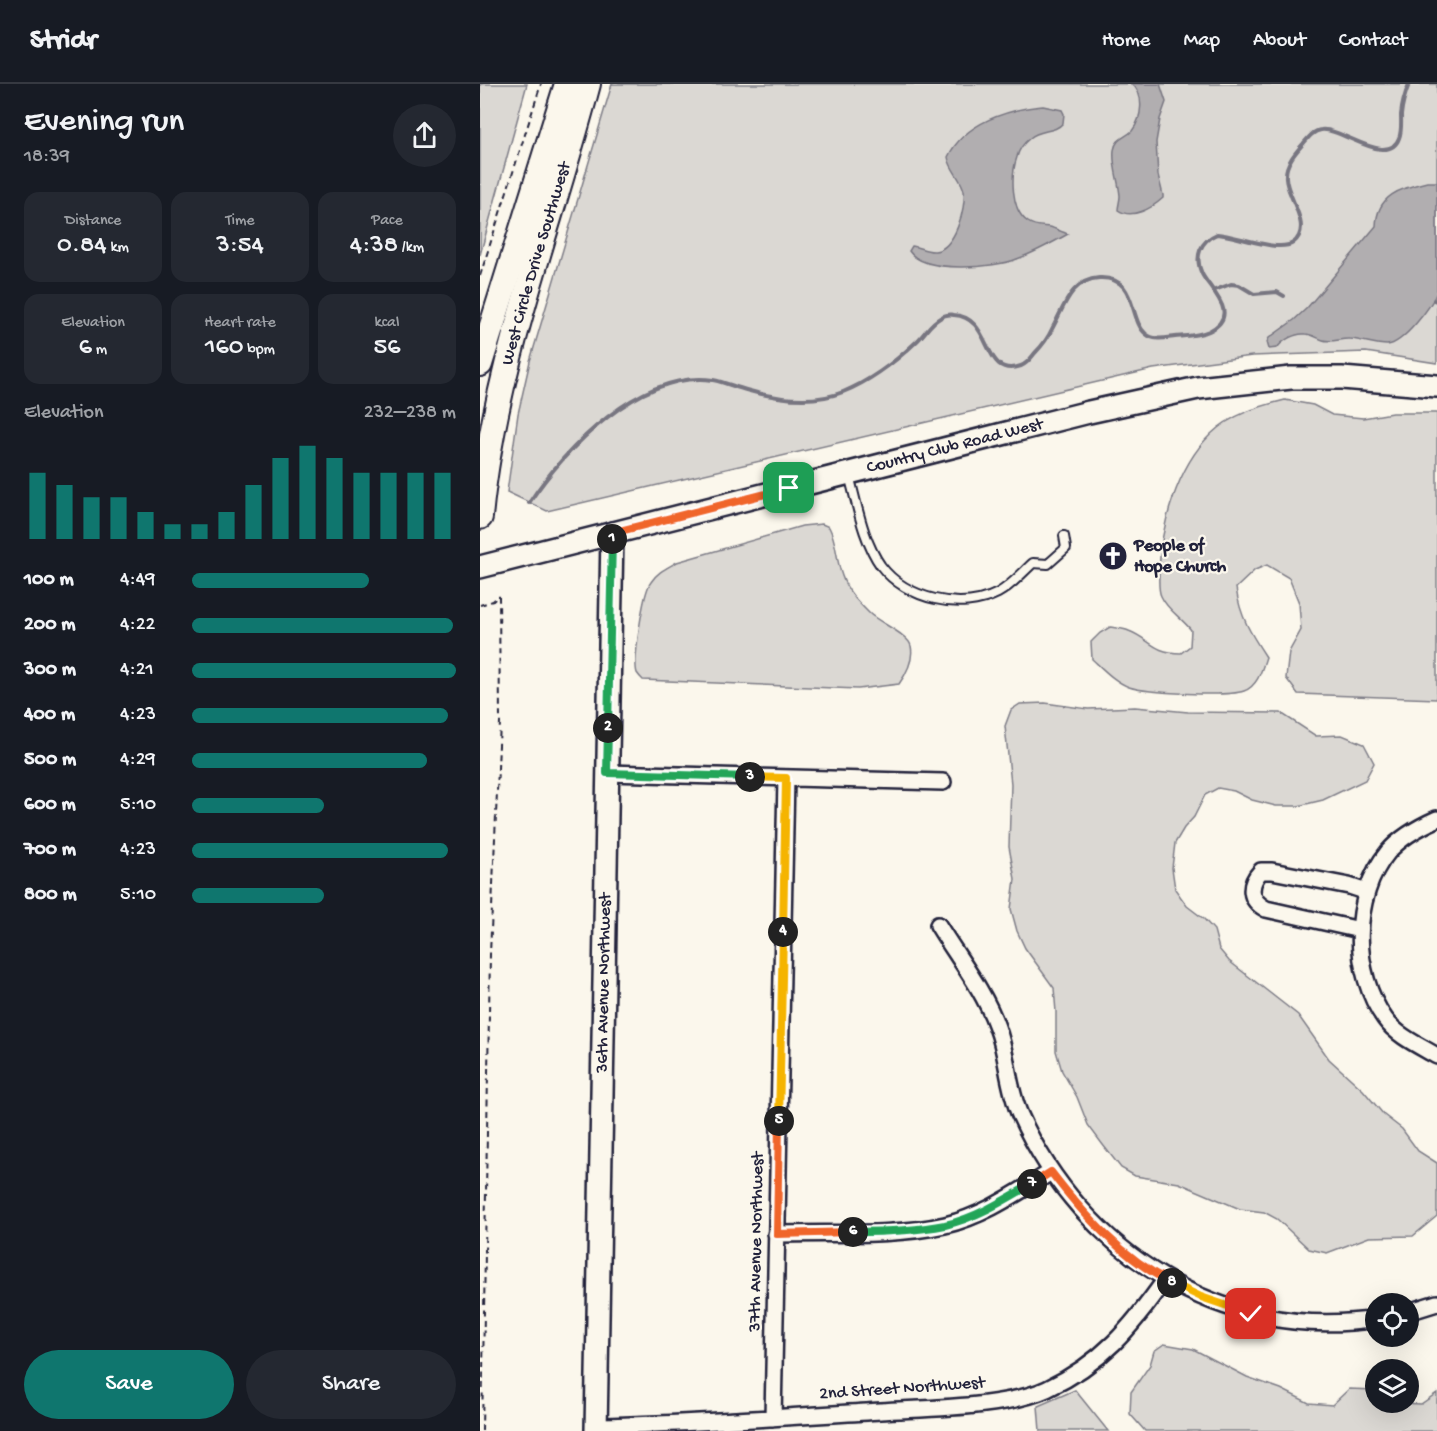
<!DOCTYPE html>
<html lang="en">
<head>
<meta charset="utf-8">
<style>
  body { margin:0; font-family:"Gochi Hand",sans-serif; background:#242831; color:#f1f3f6; height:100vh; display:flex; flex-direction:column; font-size:22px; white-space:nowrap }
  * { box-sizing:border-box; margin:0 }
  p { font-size:20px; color:#9ea1a6 }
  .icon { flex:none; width:33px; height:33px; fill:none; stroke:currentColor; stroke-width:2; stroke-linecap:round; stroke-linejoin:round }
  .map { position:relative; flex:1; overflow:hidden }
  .details { display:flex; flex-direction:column; background:#171b24; width:480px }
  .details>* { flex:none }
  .controls { position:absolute; left:885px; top:1209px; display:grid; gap:12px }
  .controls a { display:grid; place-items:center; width:54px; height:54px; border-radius:50%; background:#171b24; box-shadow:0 6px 24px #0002; font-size:30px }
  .pin { position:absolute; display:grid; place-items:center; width:51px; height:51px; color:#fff; margin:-26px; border-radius:12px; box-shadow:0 3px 9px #0006 }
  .km { position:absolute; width:30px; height:30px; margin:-15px; border-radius:50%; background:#222; color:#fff; font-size:16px; line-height:30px; text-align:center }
  .round { display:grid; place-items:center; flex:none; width:63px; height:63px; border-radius:32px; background:#242831 }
  .summary { display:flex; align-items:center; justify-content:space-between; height:102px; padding:0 24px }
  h1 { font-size:33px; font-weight:600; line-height:45px }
  .metrics { display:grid; grid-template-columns:repeat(3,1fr); gap:9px; height:102px; padding:6px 24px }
  .metrics div { display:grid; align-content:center; border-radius:15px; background:#242831; text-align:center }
  .metrics b { font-size:26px; font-weight:600 }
  .metrics small { font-size:16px; font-weight:400 }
  .metrics p { font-size:16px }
  .chart { height:168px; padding:12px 24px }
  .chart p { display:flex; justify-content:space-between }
  .chart svg { width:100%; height:108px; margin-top:6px; stroke:#0f766e; stroke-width:6 }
  .action { display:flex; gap:12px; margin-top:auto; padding:12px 24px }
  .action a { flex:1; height:69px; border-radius:36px; background:#0f766e; color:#fff; font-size:24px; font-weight:600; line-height:69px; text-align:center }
  .action a+a { background:#242831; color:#f1f3f6 }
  ul { padding:0 24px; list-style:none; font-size:20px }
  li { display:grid; grid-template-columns:96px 72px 1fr; align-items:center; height:45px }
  li i { height:15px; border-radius:8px; background:#0f766e }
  header { display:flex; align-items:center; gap:36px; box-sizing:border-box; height:84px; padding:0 30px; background:#171b24; border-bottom:2px solid #363941 }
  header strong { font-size:28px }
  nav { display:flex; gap:33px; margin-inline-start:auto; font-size:21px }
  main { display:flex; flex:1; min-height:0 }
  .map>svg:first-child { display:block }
  .green { fill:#dbd8d3; stroke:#7e7d87; stroke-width:1.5 }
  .water { fill:#b1aeb0; stroke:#787681; stroke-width:1.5 }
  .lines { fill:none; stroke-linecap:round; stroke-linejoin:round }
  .stream { stroke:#787681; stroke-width:4 }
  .lane-casing { stroke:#22223b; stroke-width:12 }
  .street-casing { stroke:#22223b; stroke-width:20 }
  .secondary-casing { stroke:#22223b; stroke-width:26 }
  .primary-casing { stroke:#22223b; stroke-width:28 }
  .path { stroke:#22223b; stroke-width:2; stroke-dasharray:6 4.5; stroke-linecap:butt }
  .lane { stroke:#fbf7ec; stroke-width:8 }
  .street { stroke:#fbf7ec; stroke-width:15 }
  .secondary { stroke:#fbf7ec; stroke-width:21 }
  .primary { stroke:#fbf7ec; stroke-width:24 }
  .split-1-casing { stroke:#fff; stroke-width:12 }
  .split-2-casing { stroke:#fff; stroke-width:12 }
  .split-3-casing { stroke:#fff; stroke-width:12 }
  .split-4-casing { stroke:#fff; stroke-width:12 }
  .split-5-casing { stroke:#fff; stroke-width:12 }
  .split-6-casing { stroke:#fff; stroke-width:12 }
  .split-7-casing { stroke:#fff; stroke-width:12 }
  .split-8-casing { stroke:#fff; stroke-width:12 }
  .split-9-casing { stroke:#fff; stroke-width:12 }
  .split-1 { stroke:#f0652b; stroke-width:8 }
  .split-2 { stroke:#22a559; stroke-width:8 }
  .split-3 { stroke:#22a559; stroke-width:8 }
  .split-4 { stroke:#f5b400; stroke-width:8 }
  .split-5 { stroke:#f5b400; stroke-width:8 }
  .split-6 { stroke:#f0652b; stroke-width:8 }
  .split-7 { stroke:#22a559; stroke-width:8 }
  .split-8 { stroke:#f0652b; stroke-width:8 }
  .split-9 { stroke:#f5b400; stroke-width:8 }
  .labels { text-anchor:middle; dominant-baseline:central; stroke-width:4.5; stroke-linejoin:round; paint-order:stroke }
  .street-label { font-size:18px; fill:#22223b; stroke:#fbf7ec }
  .poi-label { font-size:18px; font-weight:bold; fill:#22223b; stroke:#fbf7ec; text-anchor:start }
</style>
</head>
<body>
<header>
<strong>Stridr</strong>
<nav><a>Home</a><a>Map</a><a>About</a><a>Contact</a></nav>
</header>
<main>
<section class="details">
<div class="summary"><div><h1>Evening run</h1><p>18:39</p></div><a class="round"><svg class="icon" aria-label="share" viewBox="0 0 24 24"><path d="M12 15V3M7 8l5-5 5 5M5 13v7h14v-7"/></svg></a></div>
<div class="metrics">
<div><p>Distance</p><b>0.84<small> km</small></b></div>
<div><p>Time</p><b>3:54</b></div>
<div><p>Pace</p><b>4:38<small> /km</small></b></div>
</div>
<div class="metrics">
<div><p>Elevation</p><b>6<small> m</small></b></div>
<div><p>Heart rate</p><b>160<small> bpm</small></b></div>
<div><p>kcal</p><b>56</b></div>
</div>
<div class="chart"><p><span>Elevation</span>232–238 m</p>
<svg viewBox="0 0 160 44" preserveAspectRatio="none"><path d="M5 44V17M15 44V22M25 44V27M35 44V27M45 44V33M55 44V38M65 44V38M75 44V33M85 44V22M95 44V11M105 44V6M115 44V11M125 44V17M135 44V17M145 44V17M155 44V17"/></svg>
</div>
<ul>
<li><b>100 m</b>4:49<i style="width:67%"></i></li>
<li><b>200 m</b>4:22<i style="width:99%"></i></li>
<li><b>300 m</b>4:21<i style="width:100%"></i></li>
<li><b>400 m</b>4:23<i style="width:97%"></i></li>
<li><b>500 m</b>4:29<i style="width:89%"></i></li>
<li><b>600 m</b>5:10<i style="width:50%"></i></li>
<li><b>700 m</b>4:23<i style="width:97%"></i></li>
<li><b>800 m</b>5:10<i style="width:50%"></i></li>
</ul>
<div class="action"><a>Save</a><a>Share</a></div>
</section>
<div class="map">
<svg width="957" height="1347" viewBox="0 0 957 1347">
  <rect width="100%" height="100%" fill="#fbf7ec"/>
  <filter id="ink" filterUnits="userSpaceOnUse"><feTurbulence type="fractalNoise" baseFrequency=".0167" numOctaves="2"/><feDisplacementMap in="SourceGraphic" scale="12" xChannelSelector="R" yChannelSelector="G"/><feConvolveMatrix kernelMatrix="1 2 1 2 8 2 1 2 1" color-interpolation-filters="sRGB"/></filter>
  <g filter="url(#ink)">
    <path class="green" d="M0,0h47l-47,171z
      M132,0h825v279l-71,-11 -114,4 -99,13 -606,142 -40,-19 11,-78 12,-53z
      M805,316l28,5 19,10 31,3 29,-5h45v286l-139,-5 -12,-16 3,-26 12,-22 -2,-27 -10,-25 -22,-13 -12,5 -19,18c4,29 15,46 30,69 -4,12 -8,29 -22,34 -17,6 -97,2 -115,-4 -14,-5 -26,-18 -37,-28l-1,-17 9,-9 10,-6c6,1 13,1 19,4 21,8 24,22 52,22l9,-7 1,-16c-10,-13 -24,-20 -30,-34 -3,-6 -2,-16 -2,-23 1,-45 18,-106 52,-139 19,-19 49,-28 74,-34z
      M342,440l7,3c8,15 7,33 13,49 5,15 16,26 27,37 9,9 40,22 42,33 3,13 -5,28 -12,38l-41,5 -215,-9c-2,-2 -4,-4 -6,-7 -4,-12 6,-81 14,-91 6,-10 16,-14 26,-20l125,-36z
      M565,619l43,6 47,-2 53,5 93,1 35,23 26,-1 22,9 10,19 -9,17 -42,20 -25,6h-22l-24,-6 -18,-9 -16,-3 -13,7 -11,22 -10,11 -9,15 -3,25 3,21 12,17 17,13 10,11 5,19 10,12 69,54 31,44 34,31 21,25 18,14 16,22 19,12v53l-24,20 -44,1 -42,16 -18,-4 -32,-30 -13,-7 -24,-3 -61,-26 -44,-7 -14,-8 -18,-23 -15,-20 -11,-28 -15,-26 -6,-20v-39l-2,-24 -29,-40 -8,-17 -6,-22 4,-30 -6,-32 2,-63 -6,-58 6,-16 9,-6z
      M684,1260l29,5 54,28 34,12 28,14 23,2 17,-16 26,1 1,12 45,2 16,-11v38h-292l-15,-17 1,-22 19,-27 4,-14z
      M595,1306l33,41h-68l-2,-25z"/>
    <path class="water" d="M652,0h28l6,18 -6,17 -4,23 2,33 5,20v3c-11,10 -31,22 -45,12 0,-4 2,-9 2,-14 -1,-15 -8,-31 -6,-46 2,-12 11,-12 18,-19 10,-13 13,-36 0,-47z
      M563,22l19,4 2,4 -1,9c-8,10 -23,6 -33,15 -5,4 -11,11 -13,19 -6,17 -7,53 11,65 7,5 15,4 22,5 6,2 12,5 18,7 -16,9 -34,19 -51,25 -22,9 -93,15 -108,-8l3,-5c7,1 15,6 23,5 20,-2 31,-43 29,-60 -2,-12 -14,-21 -16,-34 16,-34 60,-48 95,-51z
      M947,98h10v110c-6,15 -34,52 -50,53 -12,0 -24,-5 -37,-6 -8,-1 -19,4 -27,1 -6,-2 -11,-6 -18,-6 -10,-1 -22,6 -28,14l-8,1 -2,-7 2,-4 25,-18 13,-12 69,-82c1,-31 25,-38 51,-44z"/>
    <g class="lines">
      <path class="stream" d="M735,206l16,-6 8,1 15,9 23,-2 7,4
        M954,216l3,1
        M49,419c36,-55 112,-133 184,-123 11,2 22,7 33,10 31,9 67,14 97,2 27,-11 52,-30 73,-50 9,-8 14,-19 24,-24 4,-3 10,-4 14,-3 40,2 27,65 67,51 6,-2 10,-8 14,-13 7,-7 13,-15 17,-24 12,-21 18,-49 47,-51 39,-2 29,41 47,56 8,7 20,4 29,3 11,-1 23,-1 34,-6 33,-16 1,-41 -7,-57 -8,-17 -2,-33 15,-40 19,1 61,19 76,9 22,-17 -9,-48 -7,-68 0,-12 10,-23 17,-31 5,-6 10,-13 18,-14 20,-3 67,38 78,8 3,-7 2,-16 2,-23 1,-11 4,-21 8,-31"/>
      <g class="lane-casing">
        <path id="lane" d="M369,391c8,29 14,66 32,91 25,33 80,46 117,27 13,-7 24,-20 35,-30l15,1 18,-16 -2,-12"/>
      </g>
      <g class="street-casing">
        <path id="street" d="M127,689l336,9
          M957,735c-18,8 -36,18 -49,33 -37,45 -36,121 -3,167 12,17 35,27 52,37
          M458,841c20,33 46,65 59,102 11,28 10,59 23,88 62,137 203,228 356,204
          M880,846l-94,-21c-17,-9 -18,-24 -5,-38h11l77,15 18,6
          M296,1150c56,-2 115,3 169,-9 39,-9 73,-33 106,-53
          M928,1228l29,-9
          M293,1334l13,-640
          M116,1342c95,-2 190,-9 285,-15 47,-3 125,-3 166,-22 55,-26 84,-61 118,-109"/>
      </g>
      <g class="secondary-casing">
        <g id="secondary">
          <path id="s1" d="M0,483l609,-155 109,-24 93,-10h51l95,8"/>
          <path id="s2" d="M116,1347l16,-898"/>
        </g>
      </g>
      <g class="primary-casing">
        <g id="primary">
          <path d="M0,280l87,-280"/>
          <path id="s3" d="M0,433c14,-149 70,-289 108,-433"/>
        </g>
      </g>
      <path class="path" d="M0,192l61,-192
        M0,521l13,-4 5,-5
        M2,1347l8,-477 10,-232 -1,-127"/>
      <use href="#lane" class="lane"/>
      <use href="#street" class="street"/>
      <use href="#secondary" class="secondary"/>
      <use href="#primary" class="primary"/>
    </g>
  </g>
  <g class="lines" filter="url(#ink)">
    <g class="split-1-casing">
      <path id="split-1" d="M132,455v-6l177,-45"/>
    </g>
    <g class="split-2-casing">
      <path id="split-2" d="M128,644l4,-189"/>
    </g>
    <g class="split-3-casing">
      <path id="split-3" d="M128,644l-1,45 143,4"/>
    </g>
    <g class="split-4-casing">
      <path id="split-4" d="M270,693l36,1 -3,154"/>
    </g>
    <g class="split-5-casing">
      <path id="split-5" d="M299,1037l4,-189"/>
    </g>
    <g class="split-6-casing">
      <path id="split-6" d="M299,1037l-2,113 76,-2"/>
    </g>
    <g class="split-7-casing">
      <path id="split-7" d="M373,1148c30,0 62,-1 92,-7 31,-7 60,-25 87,-41"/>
    </g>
    <g class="split-8-casing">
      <path id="split-8" d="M552,1100l19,-12c33,43 72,87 121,111"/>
    </g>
    <g class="split-9-casing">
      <path id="split-9" d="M692,1199l29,14 50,17"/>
    </g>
    <use href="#split-1" class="split-1"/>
    <use href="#split-2" class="split-2"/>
    <use href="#split-3" class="split-3"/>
    <use href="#split-4" class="split-4"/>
    <use href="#split-5" class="split-5"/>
    <use href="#split-6" class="split-6"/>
    <use href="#split-7" class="split-7"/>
    <use href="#split-8" class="split-8"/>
    <use href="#split-9" class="split-9"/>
  </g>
  <defs>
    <g id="church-disc" transform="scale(1.5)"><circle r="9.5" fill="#22223b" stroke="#fbf7ec"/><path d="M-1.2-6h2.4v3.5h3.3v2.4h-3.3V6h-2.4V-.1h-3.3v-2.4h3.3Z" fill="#fff"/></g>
  </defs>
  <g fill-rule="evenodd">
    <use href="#church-disc" x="633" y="472"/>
  </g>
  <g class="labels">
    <g class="street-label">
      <text stroke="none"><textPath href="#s3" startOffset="260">West Circle Drive Southwest</textPath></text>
      <text stroke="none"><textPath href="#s1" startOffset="490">Country Club Road West</textPath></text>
      <text stroke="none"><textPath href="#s2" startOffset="448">36th Avenue Northwest</textPath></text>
      <text transform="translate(277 1158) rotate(-89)">37th Avenue Northwest</text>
      <text transform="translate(422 1305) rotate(-4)">2nd Street Northwest</text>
    </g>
    <g class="poi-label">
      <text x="654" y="462">People of<tspan x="654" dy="21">Hope Church</tspan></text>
    </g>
  </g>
</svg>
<div class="controls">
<a><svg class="icon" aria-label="locate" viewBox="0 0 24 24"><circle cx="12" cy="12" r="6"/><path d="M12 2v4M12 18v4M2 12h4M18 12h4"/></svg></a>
<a><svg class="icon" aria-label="layers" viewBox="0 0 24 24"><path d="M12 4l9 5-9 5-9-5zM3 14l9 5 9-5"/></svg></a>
</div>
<div class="pin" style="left:309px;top:404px;background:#1e9e55"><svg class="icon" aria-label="arrive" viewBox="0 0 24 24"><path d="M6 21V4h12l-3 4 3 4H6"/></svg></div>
<div class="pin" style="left:771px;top:1230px;background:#d93025"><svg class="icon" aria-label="check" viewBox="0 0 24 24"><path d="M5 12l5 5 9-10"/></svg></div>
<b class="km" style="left:132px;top:455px">1</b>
<b class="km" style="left:128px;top:644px">2</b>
<b class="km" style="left:270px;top:693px">3</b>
<b class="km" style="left:303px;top:848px">4</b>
<b class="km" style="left:299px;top:1037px">5</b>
<b class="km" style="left:373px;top:1148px">6</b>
<b class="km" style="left:552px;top:1100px">7</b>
<b class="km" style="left:692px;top:1199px">8</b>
</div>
</main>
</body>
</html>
